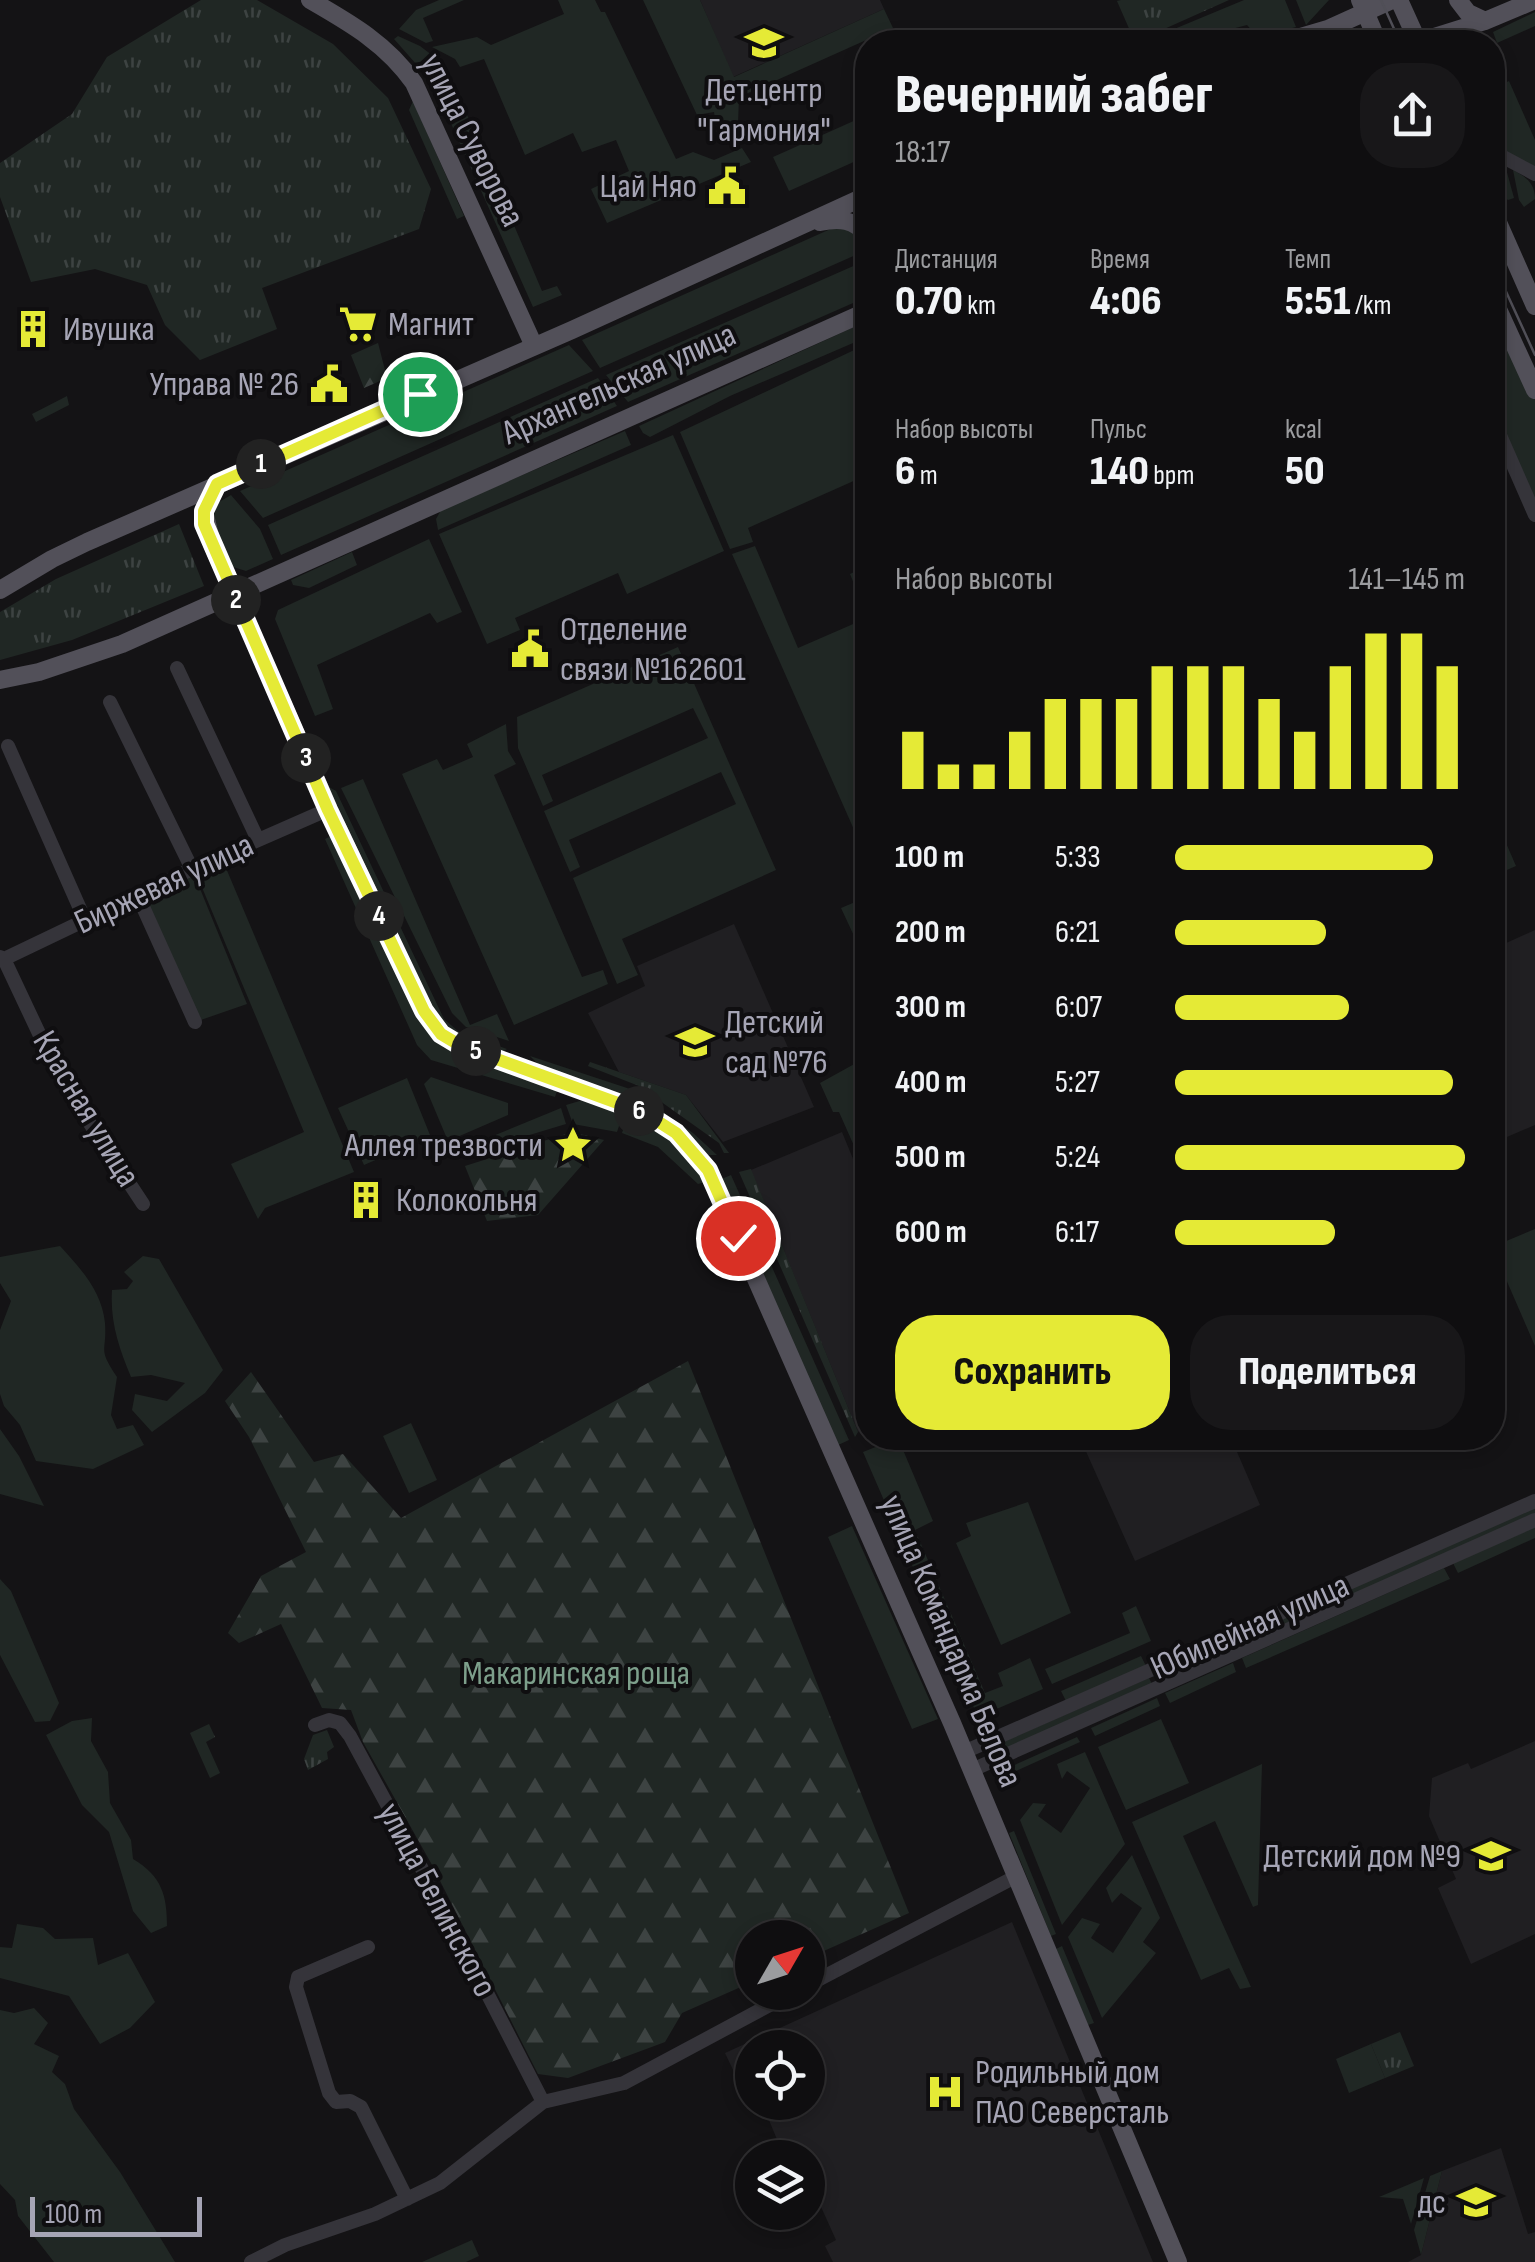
<!DOCTYPE html>
<html lang="ru">
<head>
<meta charset="utf-8">
<style>
  body { margin:0; font-family:"Sofia Sans Condensed",sans-serif; background:#181719; color:#f1f3f6; height:100vh; display:flex; flex-direction:column; font-size:38px; white-space:nowrap }
  * { box-sizing:border-box; margin:0 }
  p { font-size:32px; color:#9b9c9f }
  .icon { flex:none; width:55px; height:55px; fill:none; stroke:currentColor; stroke-width:2; stroke-linecap:round; stroke-linejoin:round }
  .map { position:relative; flex:1; overflow:hidden }
  .sheet { position:absolute; left:855px; top:30px; width:650px; height:1420px; display:flex; flex-direction:column; background:#0f0e10; border-radius:40px; box-shadow:0 5px 15px #0003,0 0 0 2px #2f2e30 }
  .sheet>* { flex:none }
  .needle { width:65px; rotate:51deg }
  .tools { position:absolute; left:735px; top:1920px; display:grid; gap:20px }
  .tools a { display:grid; place-items:center; width:90px; height:90px; border-radius:50%; background:#0f0e10; box-shadow:0 5px 15px #0003,0 0 0 2px #2f2e30; font-size:50px }
  .scale { position:absolute; left:30px; bottom:25px; width:172px; box-sizing:border-box; padding-left:10px; border:5px solid #a6a5b5; border-top:0; font-size:28px; line-height:35px; white-space:nowrap; color:#a6a5b5; -webkit-text-stroke:8px #0f0e10; paint-order:stroke }
  .pin { position:absolute; display:grid; place-items:center; width:85px; height:85px; color:#fff; margin:-42px; border:5px solid #fff; border-radius:50%; box-shadow:0 2px 10px #0007 }
  .km { position:absolute; width:50px; height:50px; margin:-25px; border-radius:50%; background:#222; color:#fff; font-size:28px; line-height:50px; text-align:center }
  .round { display:grid; place-items:center; flex:none; width:105px; height:105px; border-radius:40px; background:#181719 }
  .overview { display:flex; align-items:center; justify-content:space-between; height:170px; padding:0 40px }
  h1 { font-size:55px; font-weight:800; line-height:75px }
  .figures { display:grid; grid-template-columns:repeat(3,1fr); gap:15px; height:170px; padding:10px 40px }
  .figures div { display:grid; align-content:center }
  .figures b { font-size:42px; font-weight:800 }
  .figures small { font-size:28px; font-weight:400 }
  .figures p { font-size:28px }
  .chart { height:280px; padding:20px 40px }
  .chart p { display:flex; justify-content:space-between }
  .chart svg { width:100%; height:180px; margin-top:10px; stroke:#e5ea36; stroke-width:6 }
  .primary-button { display:flex; gap:20px; margin-top:auto; padding:20px 40px }
  .primary-button a { flex:1; height:115px; border-radius:40px; background:#e5ea36; color:#111; font-size:40px; font-weight:800; line-height:115px; text-align:center }
  .primary-button a+a { background:#181719; color:#f1f3f6 }
  ul { padding:0 40px; list-style:none; font-size:32px }
  li { display:grid; grid-template-columns:160px 120px 1fr; align-items:center; height:75px }
  li i { height:25px; border-radius:12px; background:#e5ea36 }
  .map>svg:first-child { display:block }
  .built { fill:#201f22 }
  .green { fill:#202724 }
  .forest { fill:url(#forest-firs) }
  .park { fill:url(#park-tufts) }
  .lines { fill:none; stroke-linecap:round; stroke-linejoin:round }
  .minor { stroke:#35343a; stroke-width:14 }
  .major { stroke:#525059; stroke-width:18 }
  .tram { stroke:#504f57; stroke-width:2.5 }
  .route-casing { stroke:#fff; stroke-width:20 }
  .route { stroke:#e5ea36; stroke-width:12 }
  .labels { text-anchor:middle; dominant-baseline:central; stroke-width:8; stroke-linejoin:round; paint-order:stroke }
  .poi-label { font-size:35px; fill:#a6a5b5; stroke:#0f0e10; text-anchor:start }
  .street-label { font-size:35px; fill:#a6a5b5; stroke:#0f0e10 }
  .park-label { font-size:35px; fill:#7d9f8b; stroke:#0f0e10 }
</style>
</head>
<body>
<div class="map">
<svg width="1535" height="2262" viewBox="0 0 1535 2262">
  <defs>
    <pattern id="forest-firs" width="22" height="20" patternUnits="userSpaceOnUse" patternTransform="scale(2.5)"><rect width="22" height="20" fill="#202724"/><path d="M5 1l3.5 6h-7zM16 11l3.5 6h-7z" fill="#3d4342"/></pattern>
    <pattern id="park-tufts" width="24" height="20" patternUnits="userSpaceOnUse" patternTransform="scale(2.5)"><rect width="24" height="20" fill="#202724"/><path d="M3 7l-1-3M5 7V3M7 7l1-3M15 17l-1-3M17 17v-4M19 17l1-3" fill="none" stroke="#3d4342"/></pattern>
  </defs>
  <rect width="100%" height="100%" fill="#141315"/>
  <path class="built" d="M700,0h180l4,9 -151,68z
    M734,924l80,183 -91,35 -37,-47 -67,-23 -31,-59 57,-27 -8,-20z
    M1535,930v195l-42,18v-194z
    M842,1132l25,61 1,234 -10,5 -107,-262z
    M1080,1438h151l29,67 -125,56z
    M1535,1741v193l-64,30 -33,-76 18,-9 -27,-63 3,-38 36,-15 3,6z
    M1012,1922l141,340h-320l-8,-16 11,-6 -28,-62v-20l-10,-1 -4,-8 -11,5 -21,-51 46,-1v-54h-56v34l-7,-15 -11,5 -9,-19z
    M1501,2148l27,86 7,-2v30h-127l13,-7 21,-84z"/>
  <path class="green" d="M439,0h25l-41,18 10,23 -7,2 -27,-14 17,-19z
    M558,0h37l6,12h4l71,147 17,-7 21,8 28,-12 9,14 -144,61 -16,-34 38,-18 -13,-31 -34,12 -9,-19 -48,22 -41,-96 -24,8 -5,-8 -23,-12 45,-10 14,8 73,-31z
    M643,0h57l34,77 150,-68 9,19 -154,69 -1,27 -21,10 -3,-22 -17,3z
    M1244,0h41l11,27 -38,10 -11,-12 -66,17h-38z
    M1296,0h33l-23,25z
    M1535,12v14l-38,17 -4,-11z
    M398,36l22,10 21,16 -17,11 -30,-34z
    M444,74l12,15 86,202 15,-5 5,9 -29,12 -101,-226z
    M1509,81l26,59v34l-42,-25 -1,-60z
    M413,101l51,115 -7,3 -48,-109z
    M867,115v41l-78,35 -16,-34z
    M1492,159l13,6 9,33 -6,2c-16,-12 -15,-21 -16,-41z
    M1513,170c13,7 22,13 22,29l-11,8 -5,-7z
    M835,227c17,0 27,8 32,23l-267,118 -18,-28z
    M867,260v35l-7,5 -232,102 -22,-27z
    M867,321v16l-137,59 -80,41 -7,-4 -4,-7z
    M1512,339l23,51v125l-42,-98 -1,-69z
    M867,344v131l-119,53 5,14 -23,7 -50,-117z
    M569,345l24,26 -330,147 -23,-27z
    M598,378l19,28 -336,149 -13,-30z
    M67,396l2,9 -33,17 -4,-8z
    M625,431l6,14 -193,85 -2,-11 5,-9z
    M673,435l51,116 -97,43 -9,-21 -103,45 5,12 -33,14 -48,-110z
    M231,495l29,34 13,30 -27,12 -16,-5 -19,-44 3,-17z
    M429,539l33,73 -25,11 -7,-10 -113,52 16,44 -18,7 -40,-97 3,-9z
    M755,546l43,102 69,-30v26l-9,5 10,22 -1,188 -135,-305z
    M352,552l5,13 -48,23 -16,-3 -2,-5z
    M867,566l1,44 -3,1 -15,-37z
    M678,647l98,223 -154,69 16,36 -21,9 -44,-106 163,-74 -15,-32 -152,68 11,27 -10,5 -26,-61 164,-73 -15,-30 -151,67 11,26 -10,5 -25,-58 -1,-31z
    M506,724l2,27 8,13 -22,11 88,202 21,-7 5,14 -94,41 -112,-251 35,-15 6,11 30,-13 -6,-13z
    M363,779l107,246 27,-11 12,27 -43,-14 -14,-14 -111,-225z
    M329,787l7,4 108,228 15,13 48,17 -6,4c-27,-10 -49,-18 -67,-41z
    M1493,813l23,53 -23,10h-1z
    M335,834l89,193 20,21 114,40 -3,9 -124,-37 -14,-15 -92,-206z
    M223,861l131,311 -89,36 -7,11 -27,-55 73,-32 -108,-259z
    M192,869l55,135 -52,18 -57,-126z
    M867,897v130l-5,-74 -21,-45z
    M530,1056l100,33 63,44 24,22h-9c-43,-53 -104,-68 -167,-88z
    M867,1057v118l-28,-63h-6l-13,-29z
    M431,1077l77,26v12l-60,26 -24,-57z
    M407,1078l23,57 -1,14 -12,-7 -53,23 -26,-57z
    M583,1100l41,11 -7,21 -44,-8 -7,-19z
    M561,1108l5,16 -110,33 -2,-5z
    M628,1114c42,17 55,31 81,67l-11,3 -40,-37 -36,-14z
    M731,1175l118,265 -13,6 -119,-265z
    M1535,1229v117l-43,-99z
    M60,1246c20,22 42,45 45,77 2,31 -8,24 12,54l-6,38 6,14 16,-4 11,20 -51,24 -57,-8 -16,-36 -16,-19 -4,-12v-64l11,-29 -11,-18v-26z
    M143,1256l16,3 64,111 -18,23 -53,39 -20,-22 3,-16 32,7 18,-18 -34,-8 -20,2c-12,-29 -21,-54 -19,-87l15,-1 6,-8 -9,-9z
    M411,1423l26,57 -28,13 -26,-57z
    M0,1429l19,27 25,50 -44,-12z
    M898,1438l35,83 -18,9 70,163 18,-7 -5,-13 32,-15 13,31 -65,28 -115,-265z
    M1028,1502l43,111 -70,32 -45,-102 15,-7 -5,-13z
    M1535,1507v7l-297,132 -2,-7z
    M852,1526l86,193 -26,10 -84,-192z
    M1535,1527v11l-77,35 -5,-10z
    M1444,1568l6,11 -204,89 -4,-10z
    M0,1579l11,12 48,112 -9,18 -15,1 -35,-67z
    M1136,1606l15,35 -99,43 -7,-15 85,-36 -8,-20z
    M1141,1656l5,10 -80,35 -5,-10z
    M1233,1663l3,9 -66,31 -5,-10z
    M1149,1678l3,6 -147,65 -2,-7z
    M1157,1698l3,8 -65,30 -4,-8z
    M92,1718l-1,23 17,31 2,31 21,37 2,19c29,17 34,37 34,67l-16,7 -18,-22 -24,-79 -27,-27 -36,-70 26,-14z
    M1161,1719l28,64 -63,27 -28,-63z
    M1077,1737l3,5 -77,35 -2,-6z
    M1085,1752l40,92 -63,81 -42,-105 13,-17 13,1 -8,12 23,17 29,-45 -23,-17 -5,8 -5,-15z
    M1262,1764l-4,141 -5,2 -38,-86 -32,15 68,151 -11,2 -11,-21 -28,12 -69,-158z
    M1014,1831l42,103 -5,2 -42,-103z
    M1132,1855l28,63 -17,24 13,11 -54,65 -34,-81 14,-19 18,6 -9,14 22,15 29,-45 -21,-15 -9,10 -6,-15z
    M17,1924l26,4 12,11 38,-1 5,27 30,-12 27,49 -25,26 -30,16 -31,-48 -69,-18v-31l12,1z
    M1062,1946l32,77 -6,2 -32,-76z
    M34,2008l14,15 -14,21 25,12 -7,16 13,12 9,25 46,63 55,90h-121l-36,-46 -3,-16 -15,-16v-174l14,3z
    M1371,2044l14,34 -36,15 -13,-34z
    M1442,2171l-21,84 -7,-25 16,-54z
    M1424,2178l-13,46 -8,-25 -24,-2z
    M472,2240l7,16 -13,6h-44z"/>
  <path class="forest" d="M378,343l9,35 -23,10 -13,-33z
    M572,1132l32,8 -66,75 -51,6 -22,-55z
    M688,1361l221,552 -101,45v-20h-56v44l-70,31 -17,29 -97,36 -30,-4 -107,-211 -68,-121 -12,-32 -29,-2 -41,-84 -42,19 -11,-10 33,-57 45,-24 -57,-115 -24,-36 26,-29 63,90 29,-8 58,64z"/>
  <path class="park" d="M201,0h56l76,44 55,54 43,91 -12,40 -157,59 15,41 -77,31 -35,-35 -18,-40 -52,-16 -64,13 -31,-85v-34l72,-49 35,-57z
    M1121,0h108l-94,42 -18,-41z
    M179,524l25,62 -132,54 -72,20v-48l56,-33z
    M590,1062l96,33 43,58h-5l-5,-10 -80,-57 -51,-20z
    M751,1169l107,263 -3,5 -116,-265z
    M209,1724l6,13 -9,5 14,31 -10,5 -20,-45z
    M327,1730l7,17 -7,5 1,7 -20,11 -4,-11 9,-24z
    M1400,2032l14,34 -29,12 -14,-34z"/>
  <g class="lines">
    <path class="minor" d="M1492,151l43,23
      M1492,417l43,98
      M177,668l81,172
      M110,702l82,167
      M8,746l77,174
      M138,896l57,126
      M0,957l4,2 188,-90 137,-60
      M4,959l56,119 83,126
      M315,1725l14,-5 11,3 10,13 99,183 94,183
      M964,1752l571,-251
      M972,1770l563,-250
      M368,1947l-70,30 -2,10 33,106 7,9 14,-1 11,6 46,92
      M808,1985l209,-109
      M251,2262l34,-17 90,-31 65,-31 103,-81 81,-19 170,-91"/>
    <path class="major" d="M310,0c40,23 77,44 104,83l120,263
      M1360,0l18,42
      M1399,0l19,42
      M1458,0l10,13 17,8
      M1284,42l44,-13 64,-29
      M1418,42l67,-21 50,-21
      M1492,209l43,97
      M820,222c20,-4 34,-3 48,14
      M1492,296l43,94
      M217,484l-13,27 8,33 117,265 95,202 17,23 20,12 184,67 32,20 31,37 244,553 226,539
      M0,590l52,-31 35,-17 485,-212 296,-135
      M0,680l39,-8 83,-28 746,-333"/>
    <path class="tram" d="M1381,0l19,42
      M1492,261l43,94"/>
  </g>
  <g class="lines">
    <g class="route-casing">
      <path id="route" d="M420,394l-203,90 -13,27v13l124,286 96,201 17,23 20,12 184,67 31,20 32,37 30,68"/>
    </g>
    <use href="#route" class="route"/>
  </g>
  <defs>
    <g id="school-bare" transform="scale(3)"><path d="M0-5L7-2L0 1L-7-2ZM-4 1L0 2.5L4 1V4Q0 6-4 4Z" fill="#e5ea36" stroke="#0f0e10" stroke-width="2.5" paint-order="stroke"/></g>
    <g id="civic-bare" transform="scale(3)"><path d="M-.6-6.5H3V-4.5H.6V-3L4-1V1h2V6H-6V1h2V-1L-.6-3ZM-1.2 2.5V6h2.4V2.5Z" fill="#e5ea36" stroke="#0f0e10" stroke-width="2.5" paint-order="stroke"/></g>
    <g id="supermarket-bare" transform="scale(3)"><path d="M-6-5.5h2.5l.6 2H6L4.5 2H-2.5L-4.4-4H-6ZM-1.5 3.2a1.3 1.3 0 1 0 .1 0ZM3 3.2a1.3 1.3 0 1 0 .1 0Z" fill="#e5ea36" stroke="#0f0e10" stroke-width="2.5" paint-order="stroke"/></g>
    <g id="building-bare" transform="scale(3)"><path d="M-4-6H4V6H1V3H-1V6H-4ZM-2.5-4.3h1.7v1.8h-1.7ZM.8-4.3h1.7v1.8H.8ZM-2.5-1h1.7V.8h-1.7ZM.8-1h1.7V.8H.8Z" fill="#e5ea36" stroke="#0f0e10" stroke-width="2.5" paint-order="stroke"/></g>
    <g id="sight-bare" transform="scale(3)"><path d="M0-6L1.8-2.2L6-1.7L2.9 1.2L3.7 5.4L0 3.3L-3.7 5.4L-2.9 1.2L-6-1.7L-1.8-2.2Z" fill="#e5ea36" stroke="#0f0e10" stroke-width="2.5" paint-order="stroke"/></g>
    <g id="hospital-bare" transform="scale(3)"><path d="M-5-5h3v3.5h4V-5h3V5h-3V1.5h-4V5h-3Z" fill="#e5ea36" stroke="#0f0e10" stroke-width="2.5" paint-order="stroke"/></g>
  </defs>
  <g fill-rule="evenodd">
    <use href="#school-bare" x="764" y="43"/>
    <use href="#civic-bare" x="727" y="186"/>
    <use href="#supermarket-bare" x="358" y="324"/>
    <use href="#building-bare" x="33" y="329"/>
    <use href="#civic-bare" x="329" y="384"/>
    <use href="#civic-bare" x="530" y="649"/>
    <use href="#school-bare" x="695" y="1042"/>
    <use href="#sight-bare" x="573" y="1145"/>
    <use href="#building-bare" x="366" y="1200"/>
    <use href="#school-bare" x="1491" y="1856"/>
    <use href="#hospital-bare" x="945" y="2092"/>
    <use href="#school-bare" x="1476" y="2202"/>
  </g>
  <g class="labels">
    <g class="poi-label">
      <text x="764" y="90" text-anchor="middle">Дет.центр<tspan x="764" dy="40">"Гармония"</tspan></text>
      <text x="697" y="186" text-anchor="end">Цай Няо</text>
      <text x="388" y="324">Магнит</text>
      <text x="63" y="329">Ивушка</text>
      <text x="299" y="384" text-anchor="end">Управа № 26</text>
      <text x="560" y="629">Отделение<tspan x="560" dy="40">связи №162601</tspan></text>
      <text x="725" y="1022">Детский<tspan x="725" dy="40">сад №76</tspan></text>
      <text x="543" y="1145" text-anchor="end">Аллея трезвости</text>
      <text x="396" y="1200">Колокольня</text>
      <text x="1461" y="1856" text-anchor="end">Детский дом №9</text>
      <text x="975" y="2072">Родильный дом<tspan x="975" dy="40">ПАО Северсталь</tspan></text>
      <text x="1446" y="2202" text-anchor="end">дс</text>
    </g>
    <g class="street-label">
      <text transform="translate(472 140) rotate(63)">улица Суворова</text>
      <text transform="translate(619 384) rotate(-24)">Архангельская улица</text>
      <text transform="translate(164 884) rotate(-25)">Биржевая улица</text>
      <text transform="translate(86 1109) rotate(59)">Красная улица</text>
      <text transform="translate(1250 1627) rotate(-24)">Юбилейная улица</text>
      <text transform="translate(951 1641) rotate(67)">улица Командарма Белова</text>
      <text transform="translate(437 1900) rotate(62)">улица Белинского</text>
    </g>
    <g class="park-label">
      <text x="576" y="1673">Макаринская роща</text>
    </g>
  </g>
</svg>
<div class="tools">
<a><svg class="needle" viewBox="-14 -14 28 28"><path d="M0-13l5 13h-10z" fill="#e53935"/><path d="M0 13l5-13h-10z" fill="#9b9c9f"/></svg></a>
<a><svg class="icon" aria-label="locate" viewBox="0 0 24 24"><circle cx="12" cy="12" r="6"/><path d="M12 2v4M12 18v4M2 12h4M18 12h4"/></svg></a>
<a><svg class="icon" aria-label="layers" viewBox="0 0 24 24"><path d="M12 4l9 5-9 5-9-5zM3 14l9 5 9-5"/></svg></a>
</div>
<div class="scale">100 m</div>
<div class="pin" style="left:420px;top:394px;background:#1e9e55"><svg class="icon" aria-label="arrive" viewBox="0 0 24 24"><path d="M6 21V4h12l-3 4 3 4H6"/></svg></div>
<div class="pin" style="left:738px;top:1238px;background:#d93025"><svg class="icon" aria-label="check" viewBox="0 0 24 24"><path d="M5 12l5 5 9-10"/></svg></div>
<b class="km" style="left:261px;top:464px">1</b>
<b class="km" style="left:236px;top:600px">2</b>
<b class="km" style="left:306px;top:758px">3</b>
<b class="km" style="left:379px;top:916px">4</b>
<b class="km" style="left:476px;top:1051px">5</b>
<b class="km" style="left:639px;top:1111px">6</b>
<section class="sheet">
<div class="overview"><div><h1>Вечерний забег</h1><p>18:17</p></div><a class="round"><svg class="icon" aria-label="share" viewBox="0 0 24 24"><path d="M12 15V3M7 8l5-5 5 5M5 13v7h14v-7"/></svg></a></div>
<div class="figures">
<div><p>Дистанция</p><b>0.70<small> km</small></b></div>
<div><p>Время</p><b>4:06</b></div>
<div><p>Темп</p><b>5:51<small> /km</small></b></div>
</div>
<div class="figures">
<div><p>Набор высоты</p><b>6<small> m</small></b></div>
<div><p>Пульс</p><b>140<small> bpm</small></b></div>
<div><p>kcal</p><b>50</b></div>
</div>
<div class="chart"><p><span>Набор высоты</span>141–145 m</p>
<svg viewBox="0 0 160 44" preserveAspectRatio="none"><path d="M5 44V30M15 44V38M25 44V38M35 44V30M45 44V22M55 44V22M65 44V22M75 44V14M85 44V14M95 44V14M105 44V22M115 44V30M125 44V14M135 44V6M145 44V6M155 44V14"/></svg>
</div>
<ul>
<li><b>100 m</b>5:33<i style="width:89%"></i></li>
<li><b>200 m</b>6:21<i style="width:52%"></i></li>
<li><b>300 m</b>6:07<i style="width:60%"></i></li>
<li><b>400 m</b>5:27<i style="width:96%"></i></li>
<li><b>500 m</b>5:24<i style="width:100%"></i></li>
<li><b>600 m</b>6:17<i style="width:55%"></i></li>
</ul>
<div class="primary-button"><a>Сохранить</a><a>Поделиться</a></div>
</section>
</div>
</body>
</html>
